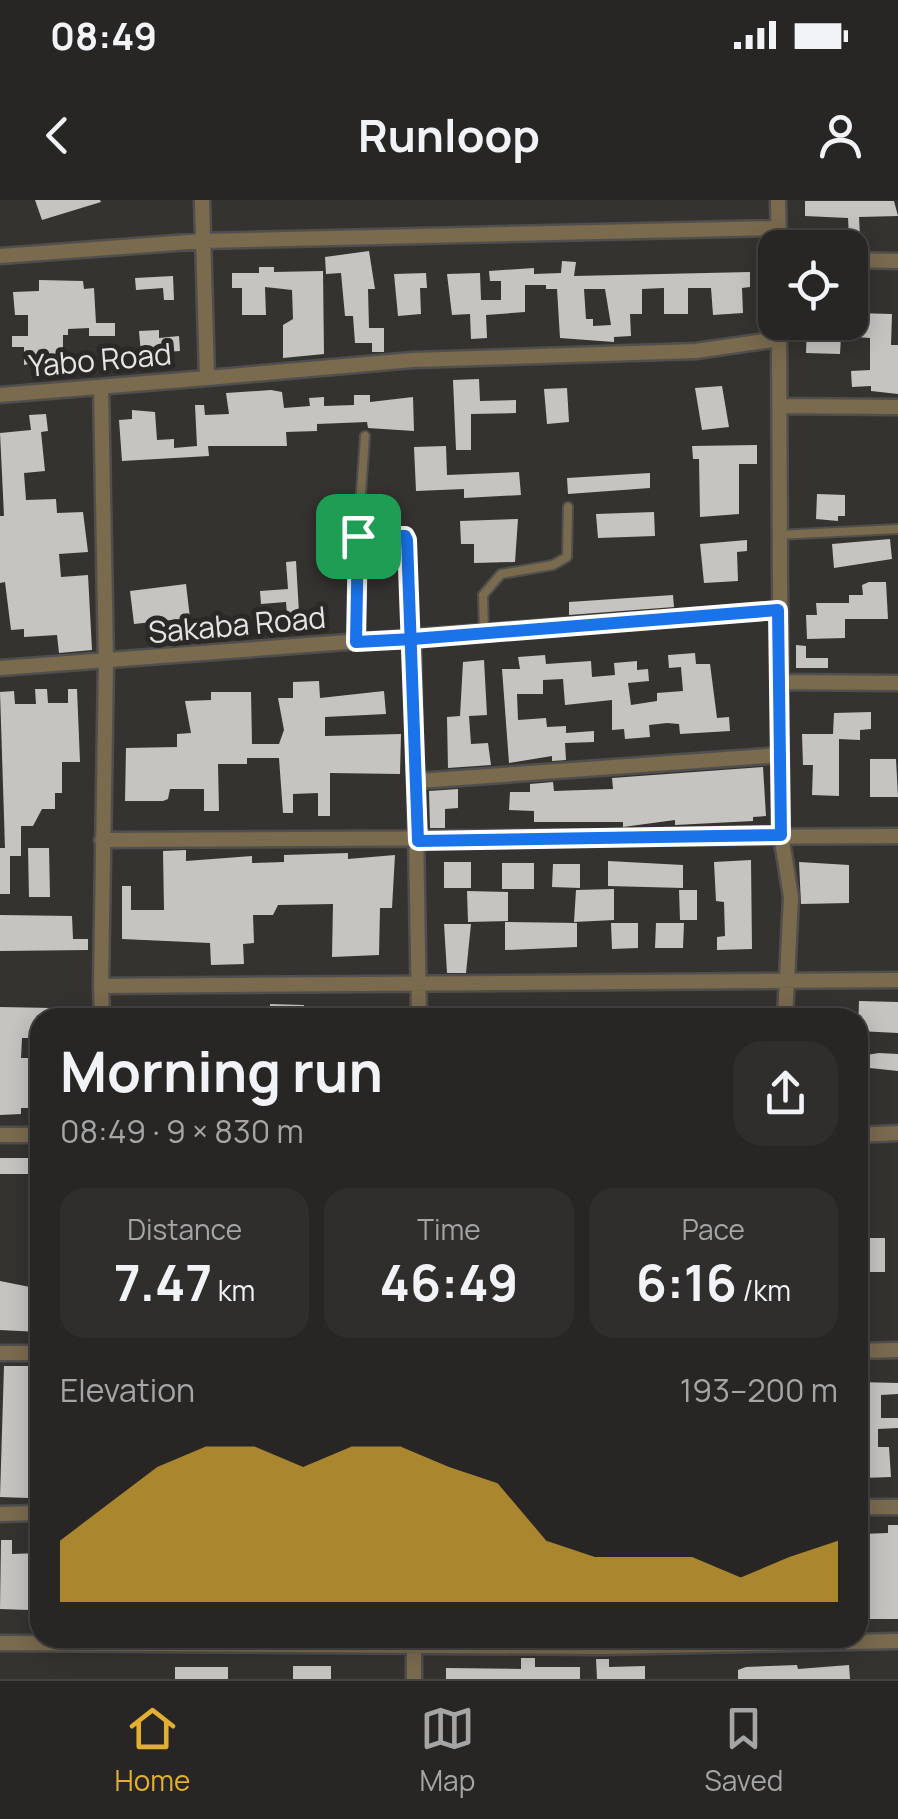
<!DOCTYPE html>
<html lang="en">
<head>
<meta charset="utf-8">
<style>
  body { margin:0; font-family:Manrope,sans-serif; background:#302e2c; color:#f1f3f6; height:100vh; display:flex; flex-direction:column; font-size:38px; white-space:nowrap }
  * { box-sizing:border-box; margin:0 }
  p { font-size:32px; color:#a5a5a6 }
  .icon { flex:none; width:55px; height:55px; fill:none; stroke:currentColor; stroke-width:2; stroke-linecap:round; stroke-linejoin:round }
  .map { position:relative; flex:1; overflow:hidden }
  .sheet { position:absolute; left:30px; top:808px; width:838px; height:640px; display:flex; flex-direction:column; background:#282624; border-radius:30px; box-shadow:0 5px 25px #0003,0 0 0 2px #444341 }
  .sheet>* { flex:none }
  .fabs { position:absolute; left:758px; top:30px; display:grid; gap:20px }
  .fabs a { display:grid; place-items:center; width:110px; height:110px; border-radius:20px; background:#282624; box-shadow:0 5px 25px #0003,0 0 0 2px #444341; font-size:50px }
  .pin { position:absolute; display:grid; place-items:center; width:85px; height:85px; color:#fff; margin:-42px; border-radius:20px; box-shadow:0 5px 15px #0006 }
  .round { display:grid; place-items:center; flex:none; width:105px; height:105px; border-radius:30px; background:#302e2c }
  .summary { display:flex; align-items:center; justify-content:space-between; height:170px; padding:0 30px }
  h1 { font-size:55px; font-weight:700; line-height:75px }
  .stats { display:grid; grid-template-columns:repeat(3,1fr); gap:15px; height:170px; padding:10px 30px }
  .stats div { display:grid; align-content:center; border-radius:25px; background:#302e2c; text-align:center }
  .stats b { font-size:50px; font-weight:700 }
  .stats small { font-size:28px; font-weight:400 }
  .stats p { font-size:28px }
  .chart { height:280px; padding:20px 30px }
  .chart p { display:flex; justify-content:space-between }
  .chart svg { width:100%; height:180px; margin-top:10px; fill:#e2af34; opacity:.7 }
  .status { display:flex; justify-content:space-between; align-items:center; height:70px; padding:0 50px; background:#282624; direction:ltr }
  .status svg { height:28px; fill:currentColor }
  header { display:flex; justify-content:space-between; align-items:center; height:130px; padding:0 30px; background:#282624; font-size:45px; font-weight:700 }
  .menu { display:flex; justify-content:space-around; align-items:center; height:140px; border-top:2px solid #444341; background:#282624; font-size:28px; color:#a5a5a6 }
  .menu a { display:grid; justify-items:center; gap:5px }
  .menu .current { color:#e2af34 }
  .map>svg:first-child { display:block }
  .building { fill:#c6c4c0; fill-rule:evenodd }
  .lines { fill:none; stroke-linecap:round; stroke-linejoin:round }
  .service-casing { stroke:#514f4d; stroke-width:12 }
  .minor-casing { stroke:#514f4d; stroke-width:19 }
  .service { stroke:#7a6b4f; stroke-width:8 }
  .minor { stroke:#7a6b4f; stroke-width:14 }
  .route-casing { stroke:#fff; stroke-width:20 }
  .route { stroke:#1a73e8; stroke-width:12 }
  .labels { text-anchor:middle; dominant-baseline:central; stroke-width:10; stroke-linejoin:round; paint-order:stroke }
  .street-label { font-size:30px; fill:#e6e5e3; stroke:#2b2926 }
</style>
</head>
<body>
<div class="status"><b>08:49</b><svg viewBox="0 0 49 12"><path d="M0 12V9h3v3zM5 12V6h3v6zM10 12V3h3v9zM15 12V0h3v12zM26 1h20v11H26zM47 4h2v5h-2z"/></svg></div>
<header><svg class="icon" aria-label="back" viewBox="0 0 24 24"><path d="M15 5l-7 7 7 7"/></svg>Runloop<svg class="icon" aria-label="person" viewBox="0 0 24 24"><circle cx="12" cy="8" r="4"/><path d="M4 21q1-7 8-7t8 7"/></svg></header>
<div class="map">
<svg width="898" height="1479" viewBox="0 0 898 1479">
  <rect width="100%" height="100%" fill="#353330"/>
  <path class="building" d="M35,0h65l1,2 -59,18z
    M805,1h89l4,15 -39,1 1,20h-11l-1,-19 -43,-2z
    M369,51l6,38h-7l1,39h15v24h-12v-9h-17l-2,-27h-8l-4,-43 -15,1 -1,-17z
    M562,61l14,1 -2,14 176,-4v15l-8,1 1,25 -30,2 -2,-27h-23v26h-24v-26l-22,1v25h-12l1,22 -17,1v5l-54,-4 -3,-49h-11v-4h-21v27l-39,3 1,23 -16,1 -1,-25 -18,1 -5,-41 33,-1 1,27h20v-19h-11l-1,-10 45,-3v6l27,-1zM584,89h21l6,36 -18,1v-7h-7z
    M259,67h15v5l49,-1 1,83 -41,4v-33l10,-6 -1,-29 -27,-3 1,28h-24v-27h-10v-15h27z
    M426,73l1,15h-7l1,26 -23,2 -4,-42z
    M173,76l1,24h-10l-1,-12 -27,2 -1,-12z
    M39,80l44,1 1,8 10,-1 2,35h19v13h-26v-8l-21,1v6h-5v22l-39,8v-18h-12v-11h16v-21h-13l-2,-23 26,-1z
    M855,113l37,1 -1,31h7v49l-27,-3v-5l-19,1 -1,-16 19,-1v-32l-29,-2 -1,18 -34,-1 1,-31h48z
    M159,130v8l20,-2 1,15 -39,3 -2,-23z
    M479,179l1,22 36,-1v13l-45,1v36h-15l-3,-70z
    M722,186l7,41 -27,3 -7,-42z
    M567,188l2,34 -22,2 -3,-35z
    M271,190l11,2 2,16 26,-2 -1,-8 15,-1v9l30,-1v-10h16v7l43,-5 1,34 -46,-3 -1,-6 -50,2v7l-31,1 1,14h-79l1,10 -87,5 -3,-41 13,-1v-9l23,2 2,28 17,-1v9l23,-2 -2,-41h9l1,10 24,-1 -3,-21z
    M46,214l2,17 -7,1 4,39 -21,2 2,27 30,-1 1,14 26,-1 5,40 -29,2 2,23 27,-2 4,75 -33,3 -2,-18 -33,2v-8l-13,1 -6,-48 -5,1v-67h4l-4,-83 31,-3 -2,-15z
    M757,245v19h-18v50l-39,3 -1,-58h-6l-1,-13z
    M446,246l1,29 72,-3 2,23 -57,3v-9l-48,2 -2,-44z
    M650,273v15l-82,6 -1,-16z
    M817,294l28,1v21h-7v5l-22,-2z
    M654,312l1,24 -57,2 -2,-24z
    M518,319l-3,43 -41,1v-19h-13l-1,-23z
    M890,339l2,20 -58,9 -2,-24z
    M747,340v11l-10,1 1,29 -34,2 -4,-39z
    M296,361l3,52 -12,1 -1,-12 -25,2 -1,-13 28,-2 -2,-27z
    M869,382h17l2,37h-43v19l-38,1 -1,-24h11l-1,-12h33v-8h14l-1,-10z
    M186,384l4,34 -56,6 -4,-33z
    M673,395l1,12 -105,8v-13z
    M796,445l10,1v12h22v10h-32z
    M695,453l1,11h14l7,54 12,-1 1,14 -50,3 -1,-10 -12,-1 -18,2 1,12 -25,2 -1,-10 -12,1v-30l-47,5 -2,-26 -20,1v14h-26l1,26 28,-2 1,9 19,-1v7l28,-2v11l-29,1 1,17 -14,1v-5l-43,7 -7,-94h18l-2,-12 27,-2 1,9 45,-3 1,16 23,-2 -1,-12 23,-2v9l11,-1 1,12 -21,2 3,22 26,-4v-8l26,-2 -2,-24 -12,1 -1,-13z
    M484,460l3,55 -18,1 2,28 17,-1 3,22 -43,3 -1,-51 13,-1 3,-54z
    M319,481l1,17 64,-7 2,23 -61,3v19l76,-2 -1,40 -70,-1v43h-12v-23l-25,1v19h-10l-4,-55h-32v6h-29l1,47h-15v-22h-34l-2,10 -5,2h-38l1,-53 51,-1v-13l14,-1 -6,-32 26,-1v-8h40l1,52h27l5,-14 -6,-32h15v-16z
    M35,489h12l1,14h20v-14h9l3,73h-18v31h-7v16h-13l-9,17h-12v30h-11v38h-10v-46h5l-5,-156 14,-1 1,13h21z
    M871,512v17l-11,1v10l-21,-1v57l-27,-1 1,-30h-10l-1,-31h31l1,-21z
    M870,559h26l2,38h-28z
    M763,567l3,49 -13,1v4l-78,4v-5l-52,7v-5h-89v-11l-25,-1 1,-18h20v-8l23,-2 1,9 59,-2 -1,-11z
    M458,589v19l-13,1v19h-15l-1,-37z
    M28,648h21l1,49h-21z
    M186,650v11l66,-5v7l32,-1v-7l64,-2v6l47,-4 -3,53h-12l-1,47 -47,2 1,-53 -55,1 -5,10h-20l1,28 -11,1 1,20 -33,1 -1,-22 -88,-4v-53h9v24h33l-1,-59z
    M751,660l1,89 -35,1v-13l8,-1 -1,-34 -8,-1 -2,-39z
    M608,661l75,4v23l-75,-2z
    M444,662h27v26h-27z
    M799,662l50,3v38l-48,1z
    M502,663h32v26h-32z
    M553,664h27v24l-28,-1z
    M614,689v31l-40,2 2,-32z
    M679,690h18v30h-17z
    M467,691l41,1v29l-40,1z
    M0,715l72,1 1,23h15v11l-88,1z
    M505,722l72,1v24l-72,3z
    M611,723h27v25l-26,1z
    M656,723h28l-1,25h-28z
    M444,724h27l-5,49h-19z
    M859,801l39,1v31l-40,-2z
    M270,804l34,1 1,13h-35z
    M0,807l53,1v10h-13v20h-18l-1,20h19v50h-19v6l-21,1z
    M879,853l19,1v17l-38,-4v-11z
    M0,958h35v16h-35z
    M868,1038h17v34h-17v-11h-10v-17h10z
    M0,1081l40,8v43l-40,-2z
    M4,1166h29v22h7l-5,50h5v21h-5v11h-6l-1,28 -28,-1z
    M858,1182l40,1v11l-17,1v23h17v10l-20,1v18h11l2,30 -29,1z
    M888,1325h10v94h-40l3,-85 27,-1z
    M1,1340h11v14l28,-1 -1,65h-10v-8l-29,-1z
    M521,1458h14v9h45v12h-134v-11l75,1z
    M596,1459h13v8l36,-1v13h-48z
    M797,1465l1,4 51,-4 1,14h-112v-9l8,-3z
    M293,1466h38v13h-38z
    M175,1467h53v12h-53z"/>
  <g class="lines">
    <g class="service-casing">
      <path id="service" d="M365,236l-7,100h47l2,4 6,99
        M778,335l120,-6
        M484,433l-1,-38 18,-21 52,-9 14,-8 1,-50
        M356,441l2,-105"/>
    </g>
    <g class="minor-casing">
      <path id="minor" d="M778,0l1,48
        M0,56l203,-15 576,-13
        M850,60l48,1
        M779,122l2,513 10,62 -6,121
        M207,178l206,-18 283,-9 83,-12
        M101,187l5,275 -5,324 797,-6
        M0,195l207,-17 -5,-178
        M779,206l119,1
        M413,439l6,379
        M0,468l778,-58
        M781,482l117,1
        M418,581l363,-26
        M102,640l796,-4
        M101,786l1,32
        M0,935h40
        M858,935l40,-2
        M858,1151l40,-1
        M0,1153h40
        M858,1307h40
        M0,1314l40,-1
        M0,1443l603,4 295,-6
        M414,1479v-39"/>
    </g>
    <use href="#service" class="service"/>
    <use href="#minor" class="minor"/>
  </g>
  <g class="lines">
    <g class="route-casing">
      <path id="route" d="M358,336h47l2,4 11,301 363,-6 -3,-225 -365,29 -57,3 2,-106"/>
    </g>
    <use href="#route" class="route"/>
  </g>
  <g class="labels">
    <g class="street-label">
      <text transform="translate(100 159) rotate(-5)">Yabo Road</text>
      <text transform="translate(237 424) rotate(-5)">Sakaba Road</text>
    </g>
  </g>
</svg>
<div class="fabs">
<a><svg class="icon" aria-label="locate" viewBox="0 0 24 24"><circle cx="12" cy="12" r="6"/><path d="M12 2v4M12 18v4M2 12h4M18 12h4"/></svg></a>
</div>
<div class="pin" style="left:358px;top:336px;background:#1e9e55"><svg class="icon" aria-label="arrive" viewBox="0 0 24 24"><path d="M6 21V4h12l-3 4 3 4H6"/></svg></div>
<section class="sheet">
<div class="summary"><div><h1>Morning run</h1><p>08:49 · 9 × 830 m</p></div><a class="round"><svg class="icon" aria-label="share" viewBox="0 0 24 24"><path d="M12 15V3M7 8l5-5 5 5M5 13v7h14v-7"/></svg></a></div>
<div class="stats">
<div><p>Distance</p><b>7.47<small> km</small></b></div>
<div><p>Time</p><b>46:49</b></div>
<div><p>Pace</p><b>6:16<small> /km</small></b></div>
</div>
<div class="chart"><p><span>Elevation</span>193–200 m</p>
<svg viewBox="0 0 160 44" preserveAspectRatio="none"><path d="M0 44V29L10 20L20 11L30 6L40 6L50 11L60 6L70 6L80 11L90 15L100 29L110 33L120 33L130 33L140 38L150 33L160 29V44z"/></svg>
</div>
</section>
</div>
<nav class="menu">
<a class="current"><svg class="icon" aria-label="home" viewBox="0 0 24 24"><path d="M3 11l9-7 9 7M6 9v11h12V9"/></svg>Home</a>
<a><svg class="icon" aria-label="map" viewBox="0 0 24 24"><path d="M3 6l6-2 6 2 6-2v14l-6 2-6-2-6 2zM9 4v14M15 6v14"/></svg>Map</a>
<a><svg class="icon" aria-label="saved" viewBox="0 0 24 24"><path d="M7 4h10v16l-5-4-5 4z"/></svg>Saved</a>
</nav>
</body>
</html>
